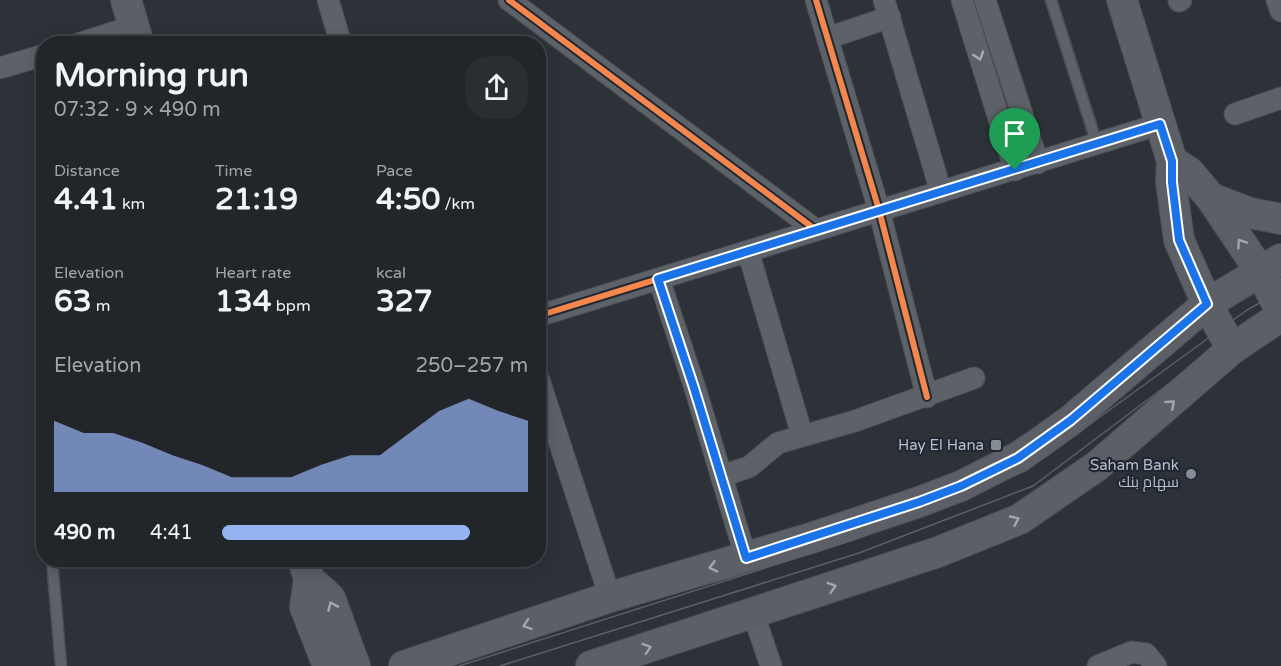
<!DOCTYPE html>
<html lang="en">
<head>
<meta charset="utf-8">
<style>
  body { margin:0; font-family:"Varela Round",Cairo,sans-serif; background:#2a2e33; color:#f1f3f6; height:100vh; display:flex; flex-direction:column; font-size:22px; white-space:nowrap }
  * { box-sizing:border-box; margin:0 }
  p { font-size:20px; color:#a2a5a9 }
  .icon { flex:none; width:33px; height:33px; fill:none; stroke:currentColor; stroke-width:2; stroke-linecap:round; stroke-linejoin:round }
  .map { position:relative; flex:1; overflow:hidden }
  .panel { position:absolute; left:36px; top:36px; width:510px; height:531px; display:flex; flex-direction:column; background:#22262b; border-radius:24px; box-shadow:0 3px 15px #0003,0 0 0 2px #3f4347 }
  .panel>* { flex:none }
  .pin { position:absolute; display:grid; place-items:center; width:51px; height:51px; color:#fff; margin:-62px -26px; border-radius:50% 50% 50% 0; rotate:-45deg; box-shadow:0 0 6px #0007 }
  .pin .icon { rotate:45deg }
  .round { display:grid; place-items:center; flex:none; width:63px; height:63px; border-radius:24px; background:#2a2e33 }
  .summary { display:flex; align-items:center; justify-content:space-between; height:102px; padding:0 18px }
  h1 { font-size:33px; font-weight:700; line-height:45px }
  .stats { display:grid; grid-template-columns:repeat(3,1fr); gap:9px; height:102px; padding:6px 18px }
  .stats div { display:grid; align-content:center }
  .stats b { font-size:30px; font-weight:700 }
  .stats small { font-size:16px; font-weight:400 }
  .stats p { font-size:16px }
  .chart { height:168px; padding:12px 18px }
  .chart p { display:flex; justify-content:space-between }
  .chart svg { width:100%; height:108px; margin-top:6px; fill:#95b2f1; opacity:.7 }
  ul { padding:0 18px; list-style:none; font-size:20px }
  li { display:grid; grid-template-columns:96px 72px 1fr; align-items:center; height:45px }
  li i { height:15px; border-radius:8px; background:#95b2f1 }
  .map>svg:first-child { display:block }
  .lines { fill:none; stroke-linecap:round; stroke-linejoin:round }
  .lane-casing { stroke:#4b4e54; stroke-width:13 }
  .street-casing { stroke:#4b4e54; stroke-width:23 }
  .secondary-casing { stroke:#4b4e54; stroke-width:32 }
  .lane { stroke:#5d6168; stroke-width:10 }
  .street { stroke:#5d6168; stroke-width:21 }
  .secondary { stroke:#5c5f66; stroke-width:30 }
  .tram { stroke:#5c5f65; stroke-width:1.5 }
  .cycleway-casing { stroke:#212834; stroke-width:10 }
  .cycleway { stroke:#f5874c; stroke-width:6 }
  .oneway { stroke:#a6abb6 }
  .oneway2 { stroke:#a1a6b0 }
  .route-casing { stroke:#fff; stroke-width:12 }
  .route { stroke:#1a73e8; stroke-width:8 }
  .poi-dot { fill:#878d97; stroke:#212834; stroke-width:2 }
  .labels { text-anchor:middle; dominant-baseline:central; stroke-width:4.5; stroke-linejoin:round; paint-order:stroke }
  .poi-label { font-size:15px; fill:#b8bec9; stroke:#212834; text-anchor:end }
</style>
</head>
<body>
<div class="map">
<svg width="1281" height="666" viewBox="0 0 1281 666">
  <rect width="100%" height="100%" fill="#2d3239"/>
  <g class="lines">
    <g class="lane-casing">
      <path id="lane" d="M1051,0l46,144
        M52,560l9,106"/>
    </g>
    <g class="street-casing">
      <path id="street" d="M328,0l13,44
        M509,0l307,230
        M816,0l63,210 48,187
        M884,0l57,192
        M962,0l53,170
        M985,0l53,163
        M1277,0l4,11
        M1179,1l2,-1
        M828,38l62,-21
        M78,44l56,-18
        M0,68l44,-13
        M1235,114l46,-16
        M748,251l54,184
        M659,279l36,109 51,170
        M538,316l622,-192
        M538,377l72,220
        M721,476l28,-9 29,-24 77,-22 119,-43
        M753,613l18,53
        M1098,666l34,-14 14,2 10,12"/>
    </g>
    <g class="secondary-casing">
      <path id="secondary" d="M126,0l13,44
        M1122,0l50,161 -1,21 8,58 28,64 25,45
        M1172,161l17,11 22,26 49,73 21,40
        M1211,198l39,15 31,6
        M303,560l6,19 -4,28 23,59
        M309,579l21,19 25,68
        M404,666l206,-69 201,-59 108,-36 42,-16 57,-29 21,-14 32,-23 136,-116 74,-45
        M591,666l347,-114 82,-33 77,-53 135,-117 49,-33"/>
    </g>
    <use href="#lane" class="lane"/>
    <use href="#street" class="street"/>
    <use href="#secondary" class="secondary"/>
    <path class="tram" d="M459,666l397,-127 171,-69 220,-160 34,-19
      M500,666l359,-113 174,-67 210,-158 38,-21"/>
    <g class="cycleway-casing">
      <path id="cycleway" d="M509,0l307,230
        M816,0l63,210 48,187
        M538,316l622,-192"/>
    </g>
    <use href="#cycleway" class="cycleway"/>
  </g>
  <defs><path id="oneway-chevron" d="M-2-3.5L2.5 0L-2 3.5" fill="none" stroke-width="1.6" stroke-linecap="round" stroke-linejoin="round" transform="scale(1.5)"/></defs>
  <use class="oneway" href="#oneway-chevron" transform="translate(979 56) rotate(72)"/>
  <g class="oneway2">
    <use href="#oneway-chevron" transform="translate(1241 243) rotate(-124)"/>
    <use href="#oneway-chevron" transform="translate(1171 404) rotate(-41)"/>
    <use href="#oneway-chevron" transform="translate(1015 520) rotate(-25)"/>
    <use href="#oneway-chevron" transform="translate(713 567) rotate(165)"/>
    <use href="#oneway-chevron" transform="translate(832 587) rotate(-17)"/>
    <use href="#oneway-chevron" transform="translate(332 606) rotate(-114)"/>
    <use href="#oneway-chevron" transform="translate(527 625) rotate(161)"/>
    <use href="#oneway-chevron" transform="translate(647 648) rotate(-18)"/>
  </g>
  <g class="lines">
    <g class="route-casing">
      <path id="route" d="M1160,124l12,37v21l7,58 28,64 -136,116 -53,38 -57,28 -42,16 -173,56 -52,-170 -36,-109z"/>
    </g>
    <use href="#route" class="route"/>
  </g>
  <g class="poi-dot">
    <rect x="990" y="439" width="12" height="12" rx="3"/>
    <circle cx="1191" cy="474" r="6"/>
  </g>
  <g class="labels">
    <g class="poi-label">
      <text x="984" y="445">Hay El Hana</text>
      <text x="1179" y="465">Saham Bank<tspan x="1179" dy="17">سهام بنك</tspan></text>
    </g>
  </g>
</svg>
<div class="pin" style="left:1015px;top:170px;background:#1e9e55"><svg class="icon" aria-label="arrive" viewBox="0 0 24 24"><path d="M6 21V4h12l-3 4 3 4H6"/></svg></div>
<section class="panel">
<div class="summary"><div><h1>Morning run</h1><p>07:32 · 9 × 490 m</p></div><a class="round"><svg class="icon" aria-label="share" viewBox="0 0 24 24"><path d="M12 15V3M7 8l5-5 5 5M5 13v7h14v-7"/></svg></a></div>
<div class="stats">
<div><p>Distance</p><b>4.41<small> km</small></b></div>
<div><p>Time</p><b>21:19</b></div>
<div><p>Pace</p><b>4:50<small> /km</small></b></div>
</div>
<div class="stats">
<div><p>Elevation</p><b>63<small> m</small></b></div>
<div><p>Heart rate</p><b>134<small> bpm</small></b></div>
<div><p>kcal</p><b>327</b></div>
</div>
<div class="chart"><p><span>Elevation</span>250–257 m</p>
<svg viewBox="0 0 160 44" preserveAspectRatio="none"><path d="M0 44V15L10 20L20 20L30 24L40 29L50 33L60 38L70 38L80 38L90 33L100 29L110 29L120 20L130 11L140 6L150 11L160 15V44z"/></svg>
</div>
<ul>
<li><b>490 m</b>4:41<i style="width:81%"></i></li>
</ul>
</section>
</div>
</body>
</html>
